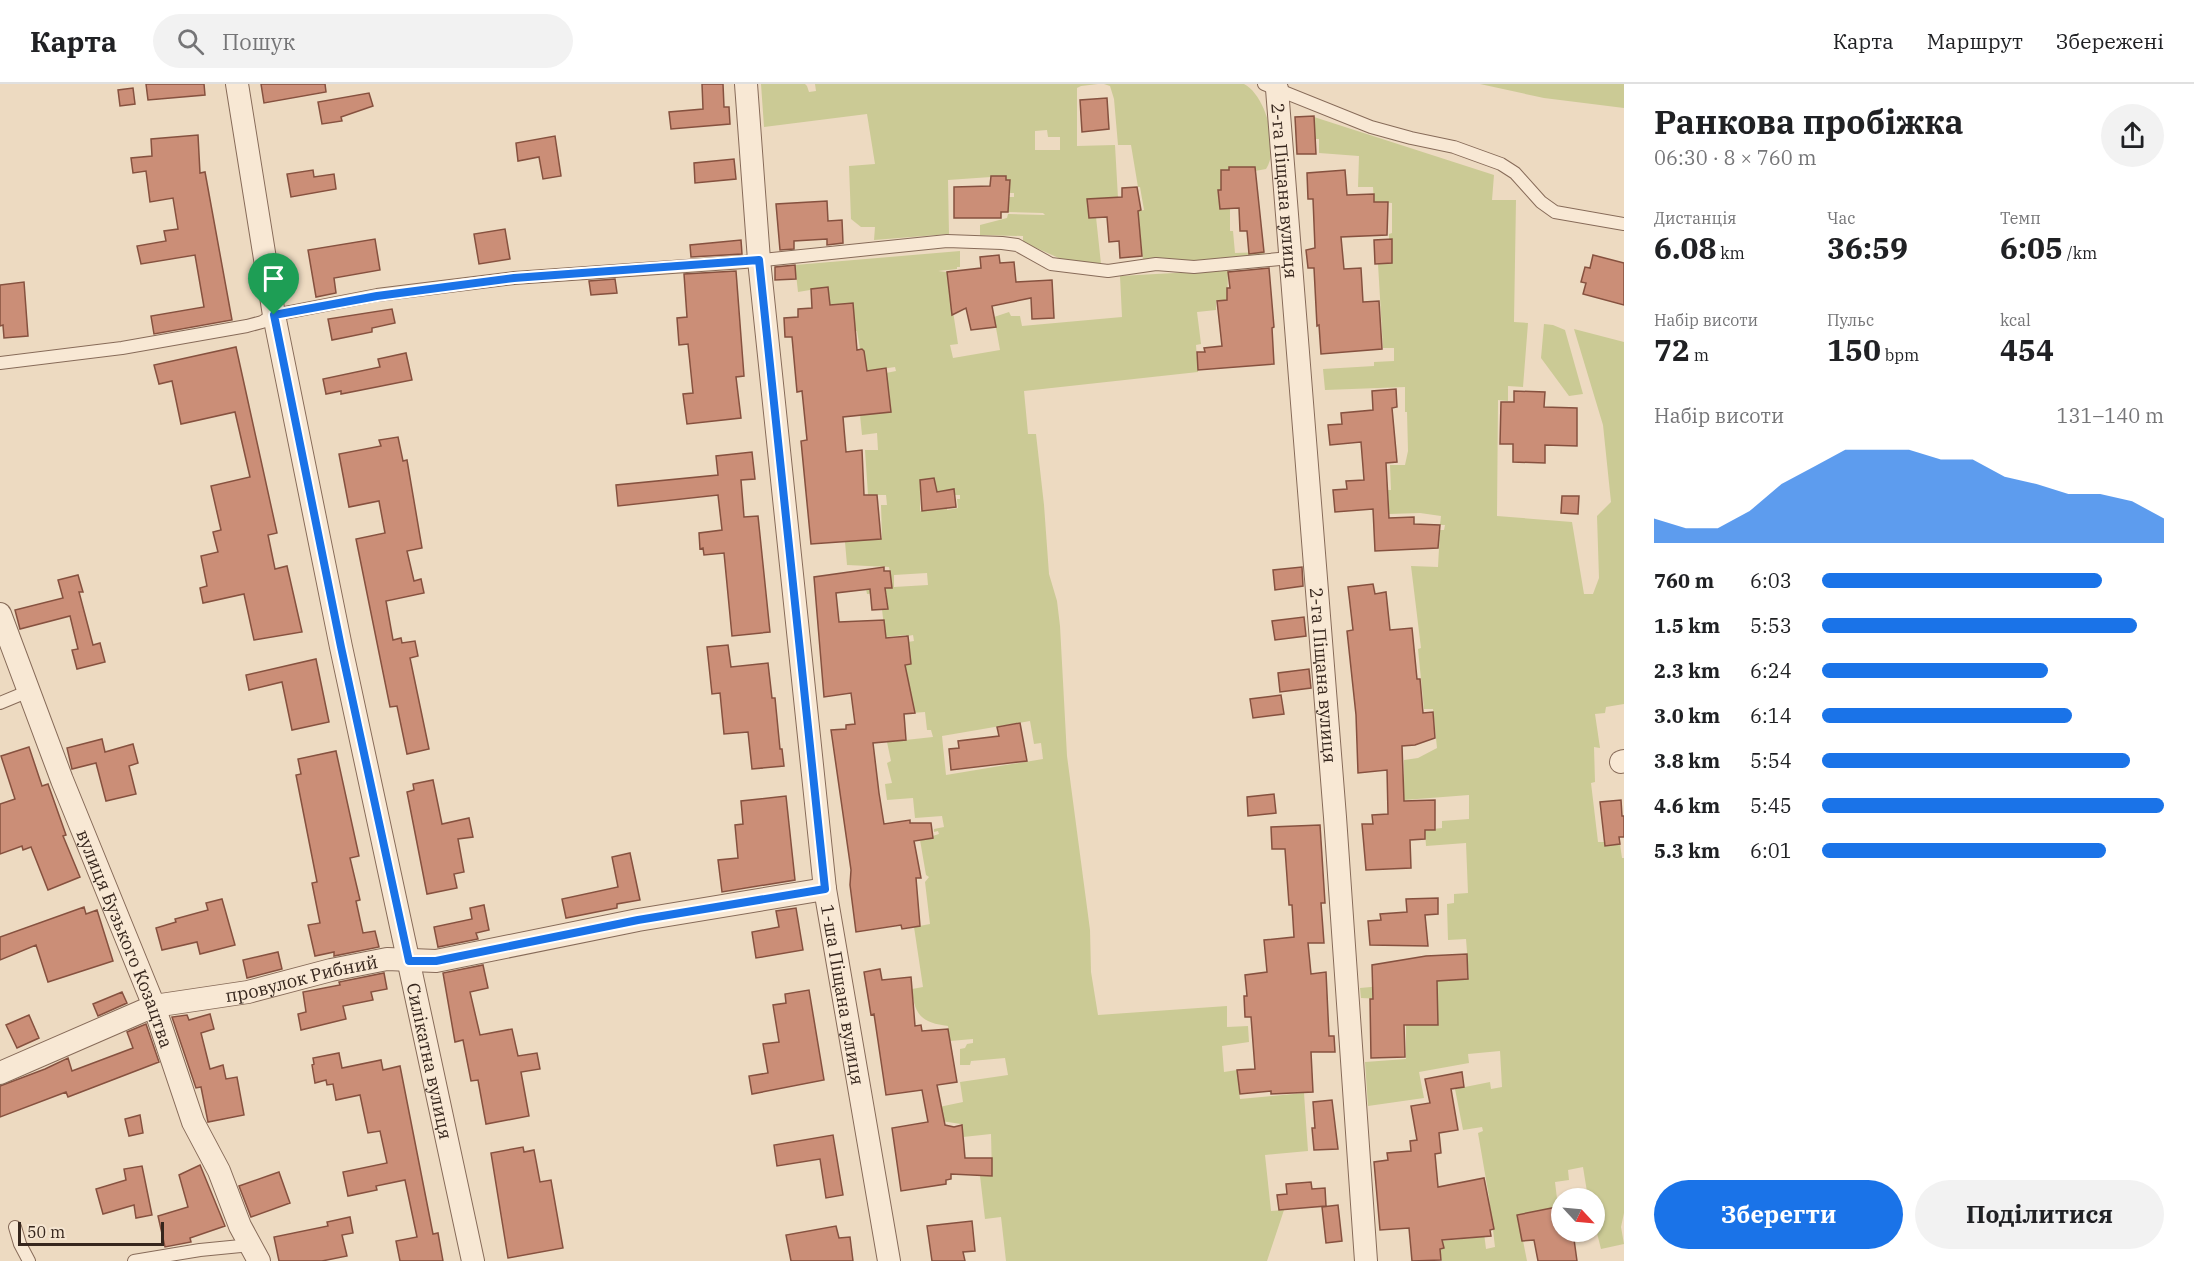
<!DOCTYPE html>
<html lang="uk">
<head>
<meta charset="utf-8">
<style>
  body { margin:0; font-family:"IBM Plex Serif",serif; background:#f2f2f2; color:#202124; height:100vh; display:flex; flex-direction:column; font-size:22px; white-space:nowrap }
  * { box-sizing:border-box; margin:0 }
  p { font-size:20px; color:#757577 }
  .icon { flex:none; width:33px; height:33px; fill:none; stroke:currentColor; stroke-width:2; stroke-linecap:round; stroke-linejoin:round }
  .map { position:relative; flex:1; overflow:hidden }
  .details { display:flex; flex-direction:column; background:#fff; width:570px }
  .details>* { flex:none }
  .needle { width:39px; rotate:116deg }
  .controls { position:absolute; left:1551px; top:1104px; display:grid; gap:12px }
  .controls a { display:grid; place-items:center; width:54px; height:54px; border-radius:50%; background:#fff; box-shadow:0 2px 4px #0004; font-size:30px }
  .scale { position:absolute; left:18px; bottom:15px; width:146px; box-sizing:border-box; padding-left:6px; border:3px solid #36261d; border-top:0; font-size:16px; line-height:21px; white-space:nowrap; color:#36261d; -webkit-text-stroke:4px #f5e5d1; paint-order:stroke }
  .pin { position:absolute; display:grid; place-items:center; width:51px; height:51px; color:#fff; margin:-62px -26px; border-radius:50% 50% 50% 0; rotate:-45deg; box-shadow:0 0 6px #0007 }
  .pin .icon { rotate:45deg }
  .round { display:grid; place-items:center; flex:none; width:63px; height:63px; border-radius:32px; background:#f2f2f2 }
  .overview { display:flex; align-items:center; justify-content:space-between; height:102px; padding:0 30px }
  h1 { font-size:33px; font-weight:700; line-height:45px }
  .stats { display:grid; grid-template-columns:repeat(3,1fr); gap:9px; height:102px; padding:6px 30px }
  .stats div { display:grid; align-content:center }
  .stats b { font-size:30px; font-weight:700 }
  .stats small { font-size:16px; font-weight:400 }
  .stats p { font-size:16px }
  .chart { height:168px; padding:12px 30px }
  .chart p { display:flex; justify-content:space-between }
  .chart svg { width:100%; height:108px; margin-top:6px; fill:#1a73e8; opacity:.7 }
  .primary-button { display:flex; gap:12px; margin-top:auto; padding:12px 30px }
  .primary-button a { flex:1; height:69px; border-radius:36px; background:#1a73e8; color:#fff; font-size:24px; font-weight:700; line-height:69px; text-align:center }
  .primary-button a+a { background:#f2f2f2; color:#202124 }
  ul { padding:0 30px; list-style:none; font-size:20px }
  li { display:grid; grid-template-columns:96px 72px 1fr; align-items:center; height:45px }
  li i { height:15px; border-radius:8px; background:#1a73e8 }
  header { display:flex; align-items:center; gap:36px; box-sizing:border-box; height:84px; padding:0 30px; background:#fff; border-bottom:2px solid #e0e0e0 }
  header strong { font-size:28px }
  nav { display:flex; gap:33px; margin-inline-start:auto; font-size:21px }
  .search { width:420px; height:54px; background:#f2f2f2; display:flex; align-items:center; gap:15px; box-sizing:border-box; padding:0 21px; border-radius:33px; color:#757577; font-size:22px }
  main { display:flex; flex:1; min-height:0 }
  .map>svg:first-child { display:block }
  .green { fill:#cbca95; fill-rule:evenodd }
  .building { fill:#cb8e77; stroke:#86513f; stroke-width:1.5 }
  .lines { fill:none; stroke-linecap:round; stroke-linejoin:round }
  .lane-casing { stroke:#876b59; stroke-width:14 }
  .street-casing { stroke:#876b59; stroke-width:24 }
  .lane { stroke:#f8e8d4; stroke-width:12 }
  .street { stroke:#f8e8d4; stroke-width:22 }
  .route-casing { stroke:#fff; stroke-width:12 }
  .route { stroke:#1a73e8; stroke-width:8 }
  .labels { text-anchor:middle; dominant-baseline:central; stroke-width:6; stroke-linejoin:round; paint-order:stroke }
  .street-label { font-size:18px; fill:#36261d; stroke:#f5e5d1 }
</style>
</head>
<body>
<header>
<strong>Карта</strong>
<div class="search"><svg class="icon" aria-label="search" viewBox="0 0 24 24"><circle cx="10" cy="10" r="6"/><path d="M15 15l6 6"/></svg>Пошук</div>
<nav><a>Карта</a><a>Маршрут</a><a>Збережені</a></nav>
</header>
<main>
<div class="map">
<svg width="1624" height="1177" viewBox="0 0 1624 1177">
  <rect width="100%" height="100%" fill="#eddac1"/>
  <path class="green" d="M761,0h44l2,2 2,6 7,-1 -1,-7h283l-17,2 -4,2v58l38,-1 3,53 -31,2 2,18 7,-1 5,47 -40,-5 -38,-17v-6l-43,-1v-10l27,-7 1,-4 37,1 -2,-2 -35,-1v-15h6v-4h-4v-13h-4l-1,-4 -57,4 1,54 -75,6 1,-13h-14l-10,-8 -2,-53 26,-2 -8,-50 -103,13zM1047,46l1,7h12v13h-25v-19z
    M1104,0h140c22,11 36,64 22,85l-11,2v-4h-25l-1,3h-7l-1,11 8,8 -11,2 2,18h10v22h3l2,22 29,-1 1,6 -53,4 -69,-2 -5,-49 6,-1 -4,-23h-2l-7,-42h-13l-4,-46 -4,-13z
    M1480,0h144v24l-80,-10z
    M1314,33l180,58 -2,25h24l-2,122 14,1 -5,64 -15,-1v15l-10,-1 -1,116 75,6 12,72h9l6,-16 -2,-62 14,-14 -8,-77 -29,-96 50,13v362l-18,3 -1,6 -10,1 5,34 -6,-1 1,35 -4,1 7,59h6l1,4 15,-2 2,14h2v355l-3,14 3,17 -23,5 -6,-24 -1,-27h-6l-5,-31 -15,3 1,10 -14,2 3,25 -40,8 9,46h-85l-2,-12 4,-1 -2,-7 40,-4 2,-4 2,16 9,-2 -6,-50 -11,-64 5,-2 -1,-4 -19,3 -8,-41 35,-7 1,7 11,-2 -2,-36 -32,3 1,9 -50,9 5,26 -56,8 -3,-44 41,-3v-59l-45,-2 -1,-10 109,-10 -3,-39 -18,1 -1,-36 7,-1v-9l14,-1 -2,-50 -40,3 -1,-16 17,-2v-7l27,-2v-24l-65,5v-40l14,-2 19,-10 -4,-39h-9l-6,-60 3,-1 -10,-82 27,1 2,-37h4l1,-5h-5l1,-9 -21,-3 -31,1 -1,-24h3l-1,-25h15l3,-14 -1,-39h-2v-25l-80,3 -2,-21 51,-3v-4l20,-1v-13h-11l-5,-84 14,-1v-23l-3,-1v-5l3,-1v-30l-18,-1 -1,-15h-15l1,-31 -40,-3v-14h-4z
    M960,167v16h-3v2l-19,2 9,1 11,72 -8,1 3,13 47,-8 -6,-33 15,-5 2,4h9l2,10 100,-9 -2,-41 108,-6 -1,40h-5l-1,-9h-5v9l-19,2 4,32 -5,1 2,27 -174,19 4,43h8l8,71 5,69 8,27 3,25 7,130 23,174 1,42 7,43 129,-9v21l21,-1 1,16 -27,4 2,26 13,-2 3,29 64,-6 4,58 -43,4 6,56 13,-1 -17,51h-261l-5,-44 -16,2 -5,-43 12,-1 -1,-41 -28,3 -2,-13 -20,-3 -2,-14 24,-5 -3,-20 48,-7 -3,-17 -34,3 -1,4h-10v-16l5,-1 2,-4 6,-1v-4l-23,2 -2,-15c-25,-3 -34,-10 -36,-37l11,-2 -9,-60 16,-3 -5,-42 4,-5 -3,-2 -6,-35 19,-6 -1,-3 -4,1v-3l10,-2 -2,-11 -27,2 -2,-20 -26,2 -2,-16 7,-1 -5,-20 4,-2 -4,-19 46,-5 -2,-7h-4l-2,-18 -13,1 -1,-20 -7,-23 4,-28 6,-1 -1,-6 -5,1 -1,5 -1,-6 -21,2 -3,-28 6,-1 -2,-16 -19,2 -1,-5 26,-3 -3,-19 -42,-2 -2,-23 37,-4 -1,-33h6l-1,-10h-18l-3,-45h13l-1,-17 -15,2 -2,-20 31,-4 -2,-21 -13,-15 20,-4 -1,-4 -33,5 1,-21 -3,-2 -3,-18 -13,1 -12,-27h-2l-2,-18 -30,5 -3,-27zM934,394l3,14 17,-2 1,5h5v4h-3l1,9 -11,2 -1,-9 -15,9 -11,1v-31zM927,489l1,12 -34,2v-12zM1030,637l4,23 7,-1 2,16 -97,16 -4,-39z
    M1544,240l9,1 12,5 18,64 -14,2 -28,-38z"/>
  <path class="building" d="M146,0h58l1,11 -57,5z
    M261,0h64l1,8 -62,11z
    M702,0h21l1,23h5l1,17 -59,5 -2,-17 34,-3z
    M133,4l2,16 -15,2 -2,-16z
    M369,9l4,13 -32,11 1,4 -20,3 -4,-22z
    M1107,14l2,31 -27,3 -2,-32z
    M1314,32l2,38h-19l-2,-37z
    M198,51l2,38 5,-1 27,148 -78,14 -3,-18 53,-9 -9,-52 -54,9 -4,-18 29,-5 -2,-10 14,-2 -5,-31 -23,4 -4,-31 -13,2 -2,-15 21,-2 -1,-17z
    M555,52l6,40 -18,3 -4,-22 -21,4 -2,-18z
    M734,75l2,20 -41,4 -1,-20z
    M1229,83h26l9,85 -15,2 -2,-23h-7l-1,-23 -19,1 -2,-19h3v-20h8z
    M313,86l1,7 20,-3 2,15 -45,8 -4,-23z
    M1345,86l2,25 27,-1v8h14l-1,33 -46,2 3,32 17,-1 2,34 16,-1 3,48 -61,5 -2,-29 -2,1 -3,-58h-6l-2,-18 9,-2 -2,-49h-5l-1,-26z
    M991,92h15v4h4l-2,32h-7v6h-47v-31l36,-1z
    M1137,103l4,23 -3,1 4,45 -22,2 -1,-17 -10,1 -2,-25 -18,1 -2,-19 35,-2v-9z
    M827,117l1,20 14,-1 1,23 -16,2v-6l-33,2v8l-14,1 -4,-46z
    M505,145l5,30 -31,5 -5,-30z
    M375,155l5,31 -46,8 2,15 -20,4 -8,-47z
    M1392,155v24l-17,1 -1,-24z
    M741,156l1,14 -51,3 -1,-12z
    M999,171l1,8 14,-1 2,20 36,-2 2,38 -22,1 -1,-21 -39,8 4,21 -25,3 -5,-22 -14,7 -5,-43 34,-4 -1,-11z
    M1593,171l31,8v42l-41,-11 3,-11 -5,-1 4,-15 5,1z
    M795,181l1,14 -21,1v-13z
    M1269,184l5,59 -2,1 2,36 -76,6 -1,-18h8l-1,-4 18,-2 -5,-45 10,-1v-12h3l-2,-16z
    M736,187l8,105 -8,1 5,41 -54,6 -4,-30 10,-1 -5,-49 -9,1 -2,-27 10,-1 -3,-43z
    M615,195l2,14 -26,2 -2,-14z
    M24,198l4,54 -24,2 -1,-13 -3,1v-41z
    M828,203l2,18 23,-2 4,47 5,-1 2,2 3,20 19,-3 5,44 -48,5 3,35 16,-2 2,45h13l4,44 -70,5 -10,-103 6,-1 -5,-49 -5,1 -5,-55h-7l-1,-19 14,-1v-8l14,-1 -1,-19z
    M392,225l3,14 -23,5v4l-40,8 -4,-21z
    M236,263l41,186 -9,2 7,34 12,-3 15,66 -48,8 -10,-46 -41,9 -3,-15 7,-2 -6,-30 17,-4 -5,-20 8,-2 -10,-44 39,-9 -15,-65 -54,12 -9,-43 -13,3 -5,-19z
    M406,269l6,27 -71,14v-3l-15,3 -3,-15 57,-12 -2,-8z
    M1396,305l1,18 -5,1 5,54 -11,1 3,55 25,-1v7l26,1 -2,23 -63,3 -2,-42 -38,3 -2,-22 14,-1 -1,-8 18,-1 -3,-38 -31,3 -2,-20 14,-1 -1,-11 32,-3 -1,-19z
    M1514,307l31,1 -1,15 33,1v38l-32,-1v18l-32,-1v-18h-13l1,-42h13z
    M398,353l5,24 4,-1 15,88 -15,3 7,30 7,-2 3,14 -38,8 7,39 8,-2 1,5 13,-2 3,15 -8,2 19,91 -22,5 -10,-48 -7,1 -34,-168 29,-6 -6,-32 -30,6 -10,-53 42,-8 -2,-6z
    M752,368l3,27 -14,1 3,37 14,-1 12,116 -38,4 -8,-83 -20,2 -1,-7 -3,1 -1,-16 23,-3 -4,-35 -100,11 -2,-21 102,-10 -2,-19z
    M934,394l3,14 17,-3 2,18 -34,4 -2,-31z
    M1562,412h17l-1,18 -17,-1z
    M884,483v4h6l2,17h-7l3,21 -16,1 -2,-21 -34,4 3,29 45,-2 2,18 22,-2 3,28 -6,1 10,48 -11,1 2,26 -33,3 6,50 5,31 26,-4v3h21l2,15 -19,3 7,37h-5l4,48 -18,3 -1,-4 -45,7 -6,-47 1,-15 -20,-140 15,-1v-4l9,-1 -4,-31 -27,4 -10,-120z
    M1302,483l1,19 -28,4 -2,-20z
    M78,491l5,17h-4l14,53 7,-2 5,19 -28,7 -5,-19 6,-1 -8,-33 -50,13 -5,-19 48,-12 -5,-18z
    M1373,500l2,10 11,-2 4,38 22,-2 5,51h3l3,34 10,-1 2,26 -20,7 -13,1 2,55 31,-1v30h-10v9l-15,1 1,28 -45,2 -4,-46h11l-1,-9 16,-1 -1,-44 -29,3 -2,-58 -9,-84 6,-1 -5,-43z
    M1304,533l2,19 -31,4 -3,-19z
    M728,561l3,22 37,-4 4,35h3l5,51h2l2,17 -32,3 -4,-37 -24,2 -4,-41 -8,1 -5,-47z
    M316,575l13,63 -37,8 -10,-48 -33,8 -3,-15z
    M1309,585l2,19 -31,4 -2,-19z
    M1281,611l3,19 -31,4 -3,-19z
    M1020,639l7,38 -76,9 -2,-21 10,-1 -1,-7 41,-5 -2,-9z
    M102,655l3,13 28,-8 5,19 -9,3 7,28 -30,7 -10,-38 -24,6 -5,-21z
    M29,663l13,39 6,-2 18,51 -3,1 17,41 -32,13 -17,-43 -8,3 -1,-4 -22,8v-50l15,-5 -14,-43z
    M336,667l23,105 -9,2 10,42 -4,1 7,32 12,-2 4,16 -45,9v-4l-19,4 -7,-31 12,-2 -8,-40 5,-1 -21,-107 5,-1 -3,-15z
    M433,696l9,44 27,-6 4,19 -15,2 6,33 -10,2 3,14 -30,6 -20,-102 7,-2 -1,-6z
    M1274,710l2,19 -28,3 -1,-19z
    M786,712l9,84 -73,12 -4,-32 20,-2 -3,-33 8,-1 -2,-23z
    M1621,716l1,16h2v21h-5l1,7 -15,2 -5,-44z
    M1320,741l5,78h-4l3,40h-16l3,31 15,-2 3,64h5l1,16h-24l2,40 -42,2v-3l-31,3 -3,-24 18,-1 -4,-52h-6l-1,-21h3l-2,-21 22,-3 -3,-32 30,-3 -2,-32h-3l-4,-56h-13l-1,-22z
    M630,769l10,47 -23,4v4l-51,10 -4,-19 56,-12 -6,-30z
    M1438,814v16l-13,1 3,31 -58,-1 -2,-24 13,-1 -1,-6 27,-2 -1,-13z
    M222,815l13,46 -35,9 -3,-12 -35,8 -6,-22 20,-6 -1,-3 33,-9 -2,-7z
    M484,821l5,25 -13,3 2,6 -40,8 -4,-20 38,-8 -2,-11z
    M84,823l2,7 11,-4 16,51 -65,21 -12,-37 -36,15v-23z
    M796,824l7,42 -47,8 -4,-26 27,-5 -3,-16z
    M278,868l4,17 -35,9 -4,-18z
    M1467,870l1,25 -31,2 1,44h-34l1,32 -34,1 -1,-59h3l-1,-34 54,-9z
    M483,881l5,23 -18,4 10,43 32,-6 6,27 19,-3 3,16 -19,3 8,44 -43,8 -8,-44 -7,1 -8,-41 -8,2 -12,-69z
    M880,885l2,11 29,-3 4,49 6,-1 1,6 26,-2 9,53 -20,3 8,40 9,2 8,-2 3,33h27v18l-41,-2v5l-5,1v4l-45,7 -9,-63 36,-6 -6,-32 -36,5 -12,-81 -3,1 -7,-43z
    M384,889l3,16 -16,3 2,8 -30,6 3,13 -45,11 -3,-16 8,-2 -3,-20 37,-7 -1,-3z
    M809,906l15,90 -72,14 -3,-18 19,-3 -5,-29 16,-2 -6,-37 13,-2 -1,-9z
    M122,908l5,11 -29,13 -5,-12z
    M210,930l4,15 -13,4 9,36 13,-4 3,14 11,-2 7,38 -36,7 -7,-35 -5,1 -24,-71 15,-2 2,5z
    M29,931l10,23 -22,10 -11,-23z
    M146,940l13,38 -91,35 -2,-5 -66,25v-31l45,-17 23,-11 4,13 61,-23 -6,-16z
    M339,969l3,15 39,-8 2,10 17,-4 33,168 5,-1 5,28h-43l-4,-20 21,-4 -12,-57 -29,6 1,4 -29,6 -5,-24 44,-9 -7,-32 -12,2 -8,-38 -24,5 -3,-16 -6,1 -1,-5 -11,3 -3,-18 2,-1 -1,-6z
    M1462,988l2,15 -13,2 7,41 -19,3 2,20 -6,1 3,33 46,-9 10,51 -4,1 1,6 -49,4 2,8 -4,1 1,11 -29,1 -3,-33 -29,2 -6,-68 14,-2 -1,-7 24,-2 -1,-10 7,-1 -6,-34 19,-3 -5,-24z
    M1332,1016l6,49 -24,1 -2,-22h3l-2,-26z
    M140,1031l3,18 -14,3 -4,-17z
    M833,1051l10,60 -17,3 -6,-39 -43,7 -3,-21z
    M523,1063l1,5 10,-2 6,32 11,-2 12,68 -55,10 -17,-105z
    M200,1081l25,61 -35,12 1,4 -26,5 -7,-31 30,-9 -9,-32z
    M142,1082l10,49 -16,3 -2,-13 -31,9 -7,-25 30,-9 -2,-11z
    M279,1088l11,31 -39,14 -12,-31z
    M1311,1098l1,7 13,-1 1,18 -47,4 -2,-15 10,-1 -1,-10z
    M1338,1121l4,36 -16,2 -4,-36z
    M1562,1122v26h11l4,29h-39l-4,-21 -12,1 -5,-26z
    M350,1133l3,16 -11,2 5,21 -25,5h-43l-5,-24 54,-11 -1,-4z
    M972,1137l3,30 -12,1 2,9h-33l-5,-35z
    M836,1142l3,12 11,-1 3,24h-62l-5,-26z"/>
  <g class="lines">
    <g class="lane-casing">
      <path id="lane" d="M1264,0l107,43 40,11 43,9 47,17 14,9 26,29 14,10 69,12
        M0,279l122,-15 125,-22 15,-4 12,-7 103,-20 137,-17 230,-16 203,-21 55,2 15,2 34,19 57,7 48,-7 38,3 96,-9
        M0,619l29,-12
        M15,1143l5,17 9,17
        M134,1177l66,-11 51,-5"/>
    </g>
    <g class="street-casing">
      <g id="street">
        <path id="s1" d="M237,0l37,231 67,332 132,614"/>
        <path id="s2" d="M746,0l13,176 66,629 64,372"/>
        <path id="s3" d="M1277,5l58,728 31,444"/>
        <path id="s4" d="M0,530l62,166 92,226 39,116 26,49 21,55 19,35"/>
        <path d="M1621,678l3,-1"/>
        <path id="s5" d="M0,989l154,-67 94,-14 83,-22 56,-11 49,2 202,-41 187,-31"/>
      </g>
    </g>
    <use href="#lane" class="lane"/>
    <use href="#street" class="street"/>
  </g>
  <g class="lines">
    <g class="route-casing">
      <path id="route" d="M759,176l66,629 -187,31 -202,41h-27l-68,-314 -67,-332 103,-19 137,-18z"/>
    </g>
    <use href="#route" class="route"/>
  </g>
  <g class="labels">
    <g class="street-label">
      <text stroke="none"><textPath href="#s3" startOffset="102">2-га Піщана вулиця</textPath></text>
      <text stroke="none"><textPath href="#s3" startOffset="588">2-га Піщана вулиця</textPath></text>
      <text stroke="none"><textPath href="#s4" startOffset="348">вулиця Бузького Козацтва</textPath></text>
      <text stroke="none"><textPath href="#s5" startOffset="318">провулок Рибний</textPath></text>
      <text stroke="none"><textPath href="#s2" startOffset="916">1-ша Піщана вулиця</textPath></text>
      <text stroke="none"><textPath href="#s1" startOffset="996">Силікатна вулиця</textPath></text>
    </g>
  </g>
</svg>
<div class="controls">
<a><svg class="needle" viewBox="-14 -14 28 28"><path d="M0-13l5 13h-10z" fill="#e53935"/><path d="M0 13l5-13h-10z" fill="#757577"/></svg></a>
</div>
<div class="scale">50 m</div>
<div class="pin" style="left:274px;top:231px;background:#1e9e55"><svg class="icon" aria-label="arrive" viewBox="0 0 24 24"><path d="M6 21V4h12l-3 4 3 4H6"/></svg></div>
</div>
<section class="details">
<div class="overview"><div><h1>Ранкова пробіжка</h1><p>06:30 · 8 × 760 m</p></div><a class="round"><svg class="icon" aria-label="share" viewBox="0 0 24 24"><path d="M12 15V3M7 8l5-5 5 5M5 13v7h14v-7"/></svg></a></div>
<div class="stats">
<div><p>Дистанція</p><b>6.08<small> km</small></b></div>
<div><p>Час</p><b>36:59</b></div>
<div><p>Темп</p><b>6:05<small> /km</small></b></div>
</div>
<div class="stats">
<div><p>Набір висоти</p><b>72<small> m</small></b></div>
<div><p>Пульс</p><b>150<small> bpm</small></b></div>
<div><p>kcal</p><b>454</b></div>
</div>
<div class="chart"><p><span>Набір висоти</span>131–140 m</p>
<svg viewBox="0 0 160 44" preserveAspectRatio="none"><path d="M0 44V34L10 38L20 38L30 31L40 20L50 13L60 6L70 6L80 6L90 10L100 10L110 17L120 20L130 24L140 24L150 27L160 34V44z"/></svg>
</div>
<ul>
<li><b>760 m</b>6:03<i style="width:82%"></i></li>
<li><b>1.5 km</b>5:53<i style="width:92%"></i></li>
<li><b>2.3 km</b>6:24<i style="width:66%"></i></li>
<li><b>3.0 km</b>6:14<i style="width:73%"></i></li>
<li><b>3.8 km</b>5:54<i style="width:90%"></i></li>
<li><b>4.6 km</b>5:45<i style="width:100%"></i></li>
<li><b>5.3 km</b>6:01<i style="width:83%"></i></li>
</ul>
<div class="primary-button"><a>Зберегти</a><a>Поділитися</a></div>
</section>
</main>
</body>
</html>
